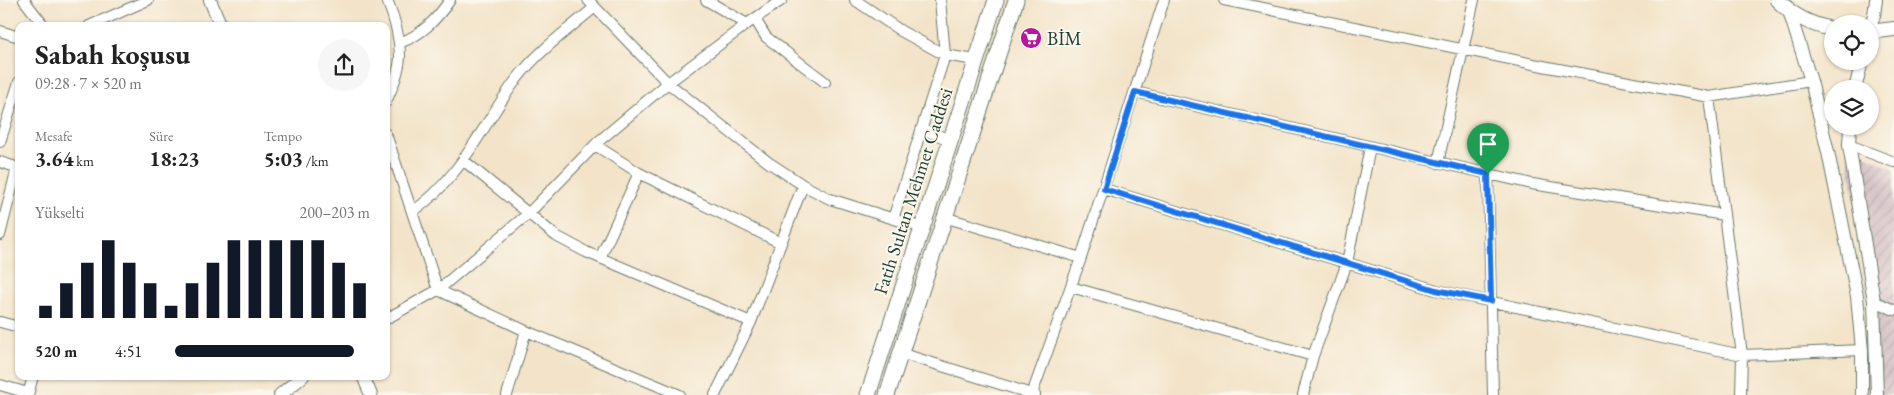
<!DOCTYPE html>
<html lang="tr">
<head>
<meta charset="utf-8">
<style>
  body { margin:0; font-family:"EB Garamond",serif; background:#f6f6f6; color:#222; height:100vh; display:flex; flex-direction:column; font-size:19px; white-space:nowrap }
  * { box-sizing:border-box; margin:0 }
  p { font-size:16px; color:#767676 }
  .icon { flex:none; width:28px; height:28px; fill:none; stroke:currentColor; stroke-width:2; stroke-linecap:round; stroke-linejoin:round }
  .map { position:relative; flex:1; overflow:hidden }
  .details { position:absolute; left:15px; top:22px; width:375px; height:358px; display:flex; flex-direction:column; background:#fff; border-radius:10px; box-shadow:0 1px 4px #0004 }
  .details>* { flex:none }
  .tools { position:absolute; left:1824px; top:15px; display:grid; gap:10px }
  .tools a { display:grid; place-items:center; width:55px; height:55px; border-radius:50%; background:#fff; box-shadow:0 1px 4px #0004; font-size:25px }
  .pin { position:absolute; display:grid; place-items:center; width:42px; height:42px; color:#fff; margin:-51px -21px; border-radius:50% 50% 50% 0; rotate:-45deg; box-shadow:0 0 5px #0007 }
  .pin .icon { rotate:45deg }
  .round { display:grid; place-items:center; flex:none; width:52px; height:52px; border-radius:26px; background:#f6f6f6 }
  .headline { display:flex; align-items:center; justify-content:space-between; height:85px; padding:0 20px }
  h1 { font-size:28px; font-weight:700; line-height:38px }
  .metrics { display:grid; grid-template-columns:repeat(3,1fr); gap:8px; height:85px; padding:5px 20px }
  .metrics div { display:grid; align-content:center }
  .metrics b { font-size:21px; font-weight:700 }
  .metrics small { font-size:14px; font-weight:400 }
  .metrics p { font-size:14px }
  .chart { height:140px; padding:10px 20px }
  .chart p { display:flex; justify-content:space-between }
  .chart svg { width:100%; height:90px; margin-top:5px; stroke:#111827; stroke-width:6 }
  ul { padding:0 20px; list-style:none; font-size:16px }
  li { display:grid; grid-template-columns:80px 60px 1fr; align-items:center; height:38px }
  li i { height:12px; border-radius:6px; background:#111827 }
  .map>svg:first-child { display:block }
  .industrial { fill:url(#industrial-furrows) }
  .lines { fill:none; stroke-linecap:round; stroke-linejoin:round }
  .minor-casing { stroke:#697768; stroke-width:12 }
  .tertiary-casing { stroke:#697768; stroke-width:14 }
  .secondary-casing { stroke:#697768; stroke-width:16 }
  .primary-casing { stroke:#697768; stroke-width:17 }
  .minor { stroke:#fff; stroke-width:10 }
  .tertiary { stroke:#fff; stroke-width:12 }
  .secondary { stroke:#fff; stroke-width:14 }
  .primary { stroke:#fff; stroke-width:15 }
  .route-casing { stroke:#fff; stroke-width:10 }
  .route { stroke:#1a73e8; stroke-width:6 }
  .labels { text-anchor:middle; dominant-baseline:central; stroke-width:4; stroke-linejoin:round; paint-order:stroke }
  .poi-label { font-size:19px; fill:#1f3d34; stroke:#fbf7ec; text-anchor:start }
  .street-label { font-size:19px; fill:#1f3d34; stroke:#fbf7ec }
</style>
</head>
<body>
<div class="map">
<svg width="1894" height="395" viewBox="0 0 1894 395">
  <defs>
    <pattern id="industrial-furrows" width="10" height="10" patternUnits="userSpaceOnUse" patternTransform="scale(1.25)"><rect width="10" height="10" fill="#d2bec4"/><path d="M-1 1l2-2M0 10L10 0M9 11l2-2" fill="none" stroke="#aa9ca0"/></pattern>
  </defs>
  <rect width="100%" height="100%" fill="#fbf7ec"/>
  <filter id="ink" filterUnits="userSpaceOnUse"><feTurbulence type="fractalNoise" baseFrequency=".02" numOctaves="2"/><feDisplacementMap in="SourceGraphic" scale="10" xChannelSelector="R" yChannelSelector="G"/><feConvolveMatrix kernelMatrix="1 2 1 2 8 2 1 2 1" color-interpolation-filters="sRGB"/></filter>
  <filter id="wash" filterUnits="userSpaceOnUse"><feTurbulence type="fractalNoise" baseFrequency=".0096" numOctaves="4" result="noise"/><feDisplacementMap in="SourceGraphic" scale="20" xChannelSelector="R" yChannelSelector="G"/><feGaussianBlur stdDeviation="1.12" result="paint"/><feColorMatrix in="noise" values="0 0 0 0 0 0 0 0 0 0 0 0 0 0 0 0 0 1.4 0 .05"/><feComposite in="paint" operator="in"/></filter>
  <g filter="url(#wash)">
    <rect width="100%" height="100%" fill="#f3e4c9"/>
    <path class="industrial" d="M1847,146l47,23v226h-25l1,-83z"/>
  </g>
  <g filter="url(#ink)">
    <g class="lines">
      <g class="minor-casing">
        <path id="minor" d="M24,0l20,26
          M588,0l80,83 100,79 35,23 27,14 93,29
          M706,0l41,24 35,-24
          M855,0l46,31 44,24 30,5
          M1224,0l324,67 161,30 102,-16
          M755,19l11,18 59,45
          M89,26l59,-26
          M0,31l19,6
          M399,43c23,-8 37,-23 51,-43
          M1135,92l397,92 192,31
          M1709,97l33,258 -1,40
          M386,102c6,-14 13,-29 14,-45 0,-18 -6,-40 -13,-57
          M922,129l28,11
          M386,134l52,156 88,41 154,64
          M0,142l19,-60
          M595,145l44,28 142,70
          M1849,145l45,17
          M463,160l93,76 30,16 165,70
          M0,162l19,6
          M1438,163l36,-163
          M1488,174l5,221
          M1104,189l332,101 306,65 120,-5
          M412,212c48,-32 71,-88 104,-132 22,-29 52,-50 79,-73
          M944,217l137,41 83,-258
          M893,219l52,-164 -5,-55
          M0,235l17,-67
          M600,258l39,-85
          M1071,287l242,69
          M1874,301l20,9
          M386,319l52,-29 91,-77 70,-72 69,-58 79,-59
          M0,322l19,5
          M900,353l135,42
          M0,385l28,8
          M1032,394l49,-136
          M28,395l5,-19
          M507,395l19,-64
          M715,395l36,-73 52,-137
          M1303,395l10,-39 34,-93 23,-116"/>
      </g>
      <g class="tertiary-casing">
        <path id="tertiary" d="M210,0l11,26
          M1787,5l24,76 17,71 29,144 5,54v45
          M1870,28l4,-13 2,-15
          M1855,89l7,-28
          M1850,126l-1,19 25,156 3,94
          M363,376l8,19
          M280,395l23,-19"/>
      </g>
      <g class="secondary-casing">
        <path id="secondary" d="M1777,0c16,16 33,25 55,29
          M1870,32l24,-3"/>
      </g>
      <g class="primary-casing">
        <path id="primary" d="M868,395l128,-395
          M887,395l129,-395"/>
      </g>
      <use href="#minor" class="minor"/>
      <use href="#tertiary" class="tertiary"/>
      <use href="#secondary" class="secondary"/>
      <use href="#primary" class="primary"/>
    </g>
  </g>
  <g class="lines" filter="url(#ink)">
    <g class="route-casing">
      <path id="route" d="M1135,92l353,82 3,127 -55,-11 -332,-101z"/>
    </g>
    <use href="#route" class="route"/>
  </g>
  <defs>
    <g id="supermarket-disc" transform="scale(1.125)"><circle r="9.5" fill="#b5179e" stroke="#fbf7ec"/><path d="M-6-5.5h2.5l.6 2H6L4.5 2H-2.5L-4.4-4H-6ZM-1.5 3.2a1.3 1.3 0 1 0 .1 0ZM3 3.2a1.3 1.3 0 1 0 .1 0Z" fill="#fff"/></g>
  </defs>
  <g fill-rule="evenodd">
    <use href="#supermarket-disc" x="1031" y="38"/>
  </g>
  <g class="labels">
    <g class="poi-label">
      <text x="1047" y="38">BİM</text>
    </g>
    <g class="street-label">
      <text transform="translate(913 191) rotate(-72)">Fatih Sultan Mehmet Caddesi</text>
    </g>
  </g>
</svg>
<div class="tools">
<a><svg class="icon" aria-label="locate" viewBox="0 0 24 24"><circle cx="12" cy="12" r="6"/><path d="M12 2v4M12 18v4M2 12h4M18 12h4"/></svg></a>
<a><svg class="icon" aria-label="layers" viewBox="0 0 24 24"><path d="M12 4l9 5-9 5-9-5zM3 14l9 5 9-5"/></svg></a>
</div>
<div class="pin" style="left:1488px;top:174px;background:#1e9e55"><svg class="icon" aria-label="arrive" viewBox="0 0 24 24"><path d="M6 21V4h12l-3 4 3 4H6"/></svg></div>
<section class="details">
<div class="headline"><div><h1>Sabah koşusu</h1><p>09:28 · 7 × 520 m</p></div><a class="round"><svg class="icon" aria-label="share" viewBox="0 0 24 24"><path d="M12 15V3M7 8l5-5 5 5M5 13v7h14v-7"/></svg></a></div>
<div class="metrics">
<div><p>Mesafe</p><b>3.64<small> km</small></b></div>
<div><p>Süre</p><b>18:23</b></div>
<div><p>Tempo</p><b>5:03<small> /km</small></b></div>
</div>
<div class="chart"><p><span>Yükselti</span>200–203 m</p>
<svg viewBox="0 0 160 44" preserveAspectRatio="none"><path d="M5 44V38M15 44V27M25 44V17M35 44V6M45 44V17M55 44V27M65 44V38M75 44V27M85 44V17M95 44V6M105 44V6M115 44V6M125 44V6M135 44V6M145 44V17M155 44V27"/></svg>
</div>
<ul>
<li><b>520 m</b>4:51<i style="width:92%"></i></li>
</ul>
</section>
</div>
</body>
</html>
